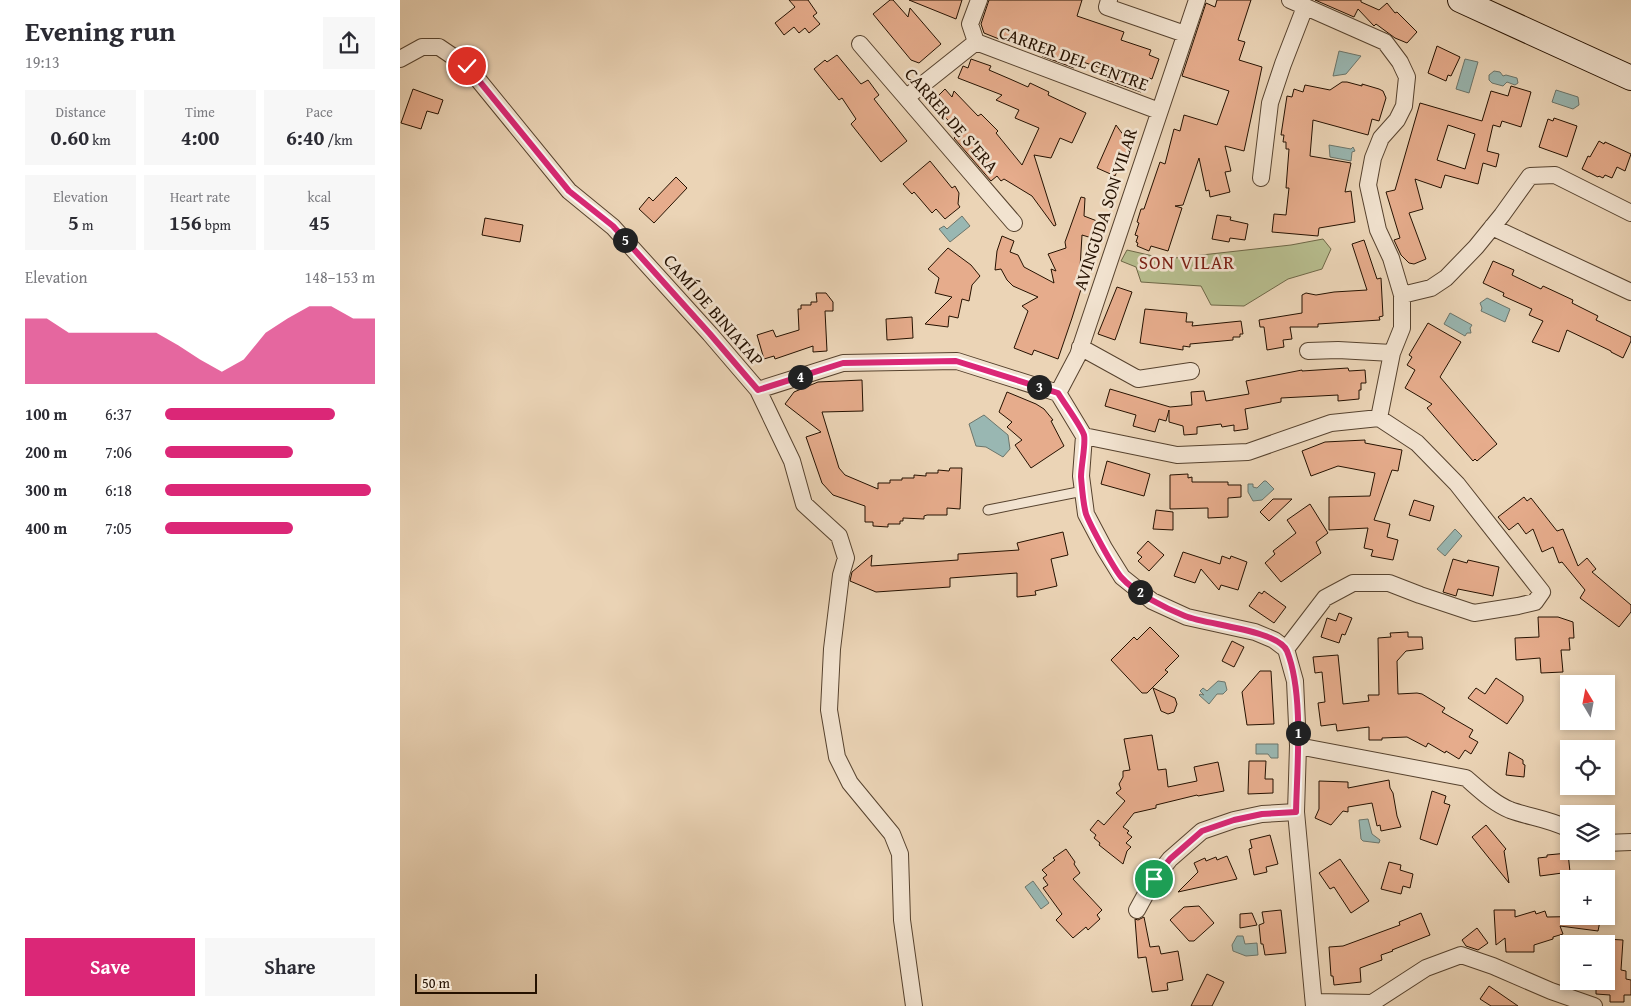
<!DOCTYPE html>
<html lang="en">
<head>
<meta charset="utf-8">
<style>
  body { margin:0; font-family:"Gentium Book Plus",serif; background:#f7f7f7; color:#2b2b33; height:100vh; display:flex; flex-direction:column; font-size:19px; white-space:nowrap }
  * { box-sizing:border-box; margin:0 }
  p { font-size:16px; color:#7c7c81 }
  .icon { flex:none; width:28px; height:28px; fill:none; stroke:currentColor; stroke-width:2; stroke-linecap:round; stroke-linejoin:round }
  .map { position:relative; flex:1; overflow:hidden }
  .drawer { display:flex; flex-direction:column; background:#fff; width:400px }
  .drawer>* { flex:none }
  .needle { width:32px; rotate:350deg }
  .tools { position:absolute; left:1160px; top:675px; display:grid; gap:10px }
  .tools a { display:grid; place-items:center; width:55px; height:55px; border-radius:0px; background:#fff; box-shadow:0 2px 8px #0003; font-size:25px }
  .scale { position:absolute; left:15px; bottom:12px; width:122px; box-sizing:border-box; padding-left:5px; border:2px solid #251100; border-top:0; font-size:14px; line-height:18px; white-space:nowrap; color:#251100; -webkit-text-stroke:4px #f2e3d0; paint-order:stroke }
  .pin { position:absolute; display:grid; place-items:center; width:42px; height:42px; color:#fff; margin:-21px; border:2px solid #fff; border-radius:50%; box-shadow:0 1px 5px #0007 }
  .km { position:absolute; width:25px; height:25px; margin:-12px; border-radius:50%; background:#222; color:#fff; font-size:14px; line-height:25px; text-align:center }
  .round { display:grid; place-items:center; flex:none; width:52px; height:52px; border-radius:0px; background:#f7f7f7 }
  .head { display:flex; align-items:center; justify-content:space-between; height:85px; padding:0 25px }
  h1 { font-size:28px; font-weight:600; line-height:38px }
  .metrics { display:grid; grid-template-columns:repeat(3,1fr); gap:8px; height:85px; padding:5px 25px }
  .metrics div { display:grid; align-content:center; border-radius:0px; background:#f7f7f7; text-align:center }
  .metrics b { font-size:21px; font-weight:600 }
  .metrics small { font-size:14px; font-weight:400 }
  .metrics p { font-size:14px }
  .chart { height:140px; padding:10px 25px }
  .chart p { display:flex; justify-content:space-between }
  .chart svg { width:100%; height:90px; margin-top:5px; fill:#db2777; opacity:.7 }
  .button { display:flex; gap:10px; margin-top:auto; padding:10px 25px }
  .button a { flex:1; height:58px; border-radius:0px; background:#db2777; color:#fff; font-size:20px; font-weight:600; line-height:58px; text-align:center }
  .button a+a { background:#f7f7f7; color:#2b2b33 }
  ul { padding:0 25px; list-style:none; font-size:16px }
  li { display:grid; grid-template-columns:80px 60px 1fr; align-items:center; height:38px }
  li i { height:12px; border-radius:6px; background:#db2777 }
  main { display:flex; flex:1; min-height:0 }
  .map>svg:first-child { display:block }
  .green { fill:#b7bd8e; stroke:#6e6747 }
  .water { fill:#99b7b2; stroke:#6b756b }
  .building { fill:#e6ac8c; stroke:#251100; fill-rule:evenodd }
  .lines { fill:none; stroke-linecap:round; stroke-linejoin:round }
  .service-casing { stroke:#56422e; stroke-width:11 }
  .minor-casing { stroke:#56422e; stroke-width:18 }
  .secondary-casing { stroke:#251100; stroke-width:26 }
  .service { stroke:#f2e3d0; stroke-width:9 }
  .minor { stroke:#f2e3d0; stroke-width:16 }
  .secondary { stroke:#f2e3d0; stroke-width:24 }
  .route-casing { stroke:#fff; stroke-width:10 }
  .route { stroke:#db2777; stroke-width:6 }
  .labels { text-anchor:middle; dominant-baseline:central; stroke-width:5; stroke-linejoin:round; paint-order:stroke }
  .street-label { font-size:18px; fill:#251100; stroke:#f2e3d0 }
  .neighbourhood-label { font-size:19px; letter-spacing:1px; fill:#7a1f14; stroke:#f2e3d0 }
</style>
</head>
<body>
<main>
<section class="drawer">
<div class="head"><div><h1>Evening run</h1><p>19:13</p></div><a class="round"><svg class="icon" aria-label="share" viewBox="0 0 24 24"><path d="M12 15V3M7 8l5-5 5 5M5 13v7h14v-7"/></svg></a></div>
<div class="metrics">
<div><p>Distance</p><b>0.60<small> km</small></b></div>
<div><p>Time</p><b>4:00</b></div>
<div><p>Pace</p><b>6:40<small> /km</small></b></div>
</div>
<div class="metrics">
<div><p>Elevation</p><b>5<small> m</small></b></div>
<div><p>Heart rate</p><b>156<small> bpm</small></b></div>
<div><p>kcal</p><b>45</b></div>
</div>
<div class="chart"><p><span>Elevation</span>148–153 m</p>
<svg viewBox="0 0 160 44" preserveAspectRatio="none"><path d="M0 44V12L10 12L20 19L30 19L40 19L50 19L60 19L70 25L80 32L90 38L100 32L110 19L120 12L130 6L140 6L150 12L160 12V44z"/></svg>
</div>
<ul>
<li><b>100 m</b>6:37<i style="width:81%"></i></li>
<li><b>200 m</b>7:06<i style="width:61%"></i></li>
<li><b>300 m</b>6:18<i style="width:98%"></i></li>
<li><b>400 m</b>7:05<i style="width:61%"></i></li>
</ul>
<div class="button"><a>Save</a><a>Share</a></div>
</section>
<div class="map">
<svg width="1231" height="1006" viewBox="0 0 1231 1006">
  <rect width="100%" height="100%" fill="#ebd4b6"/>
  <filter id="stains"><feTurbulence type="fractalNoise" baseFrequency=".004" numOctaves="4"/><feColorMatrix values="0 0 0 0 .2 0 0 0 0 .09 0 0 0 0 .02 0 0 0 .5 -.17"/></filter>
  <radialGradient id="worn" r=".72"><stop offset=".6" stop-color="#630" stop-opacity="0"/><stop offset="1" stop-color="#630" stop-opacity=".3"/></radialGradient>
  <path class="green" d="M923,239l8,10 -9,20 -34,10 -44,27 -33,-1 -10,-19 -60,-4 -5,-15 -15,-6 6,-11 39,9 125,-14z"/>
  <path class="water" d="M939,51l22,5 -15,18 -13,2z
    M1065,59l13,3 -9,31 -13,-4z
    M1094,71l6,1 3,4 3,-1 11,3 1,5 -3,2 -8,-3 -4,4 -11,-3 -3,-3v-5z
    M1156,90l22,7 1,8 -6,4 -21,-7z
    M929,145l22,4 2,-2 2,4 -3,1 -1,9 -21,-4z
    M562,216l8,10 -20,16 -11,-13 5,-3 3,3z
    M1087,298l23,11 -5,13 -24,-11 1,-3 -2,-5z
    M1050,313l22,12 -2,3 1,5h-4l-2,3 -21,-12z
    M584,415l24,20 2,14 -7,8 -17,-10 -10,-1 -7,-22z
    M864,481h2l8,8 -12,11 -9,1 -5,-9v-8h5v3l4,1z
    M1055,529l7,7 -17,20 -8,-7z
    M818,681l7,1 2,8 -4,4h-6l-8,10 -10,-9 1,-1 4,1 -4,-4 3,-3 4,3z
    M856,744h22v14h-7l-3,-4h-12z
    M968,819l4,15 8,6 -1,3 -16,-2 -2,-2 -2,-19z
    M633,881l16,22 -8,6 -16,-22z
    M837,936h6l2,8 12,-1 1,12 -12,1 -13,-5 -1,-6z"/>
  <path class="building" d="M389,0h19l9,13 -4,3 7,8 -11,9 -4,-5 -6,5 -5,-6 -10,8 -9,-12 20,-16z
    M490,0h3l15,17 2,-9 31,36 -22,19 -8,-3 -38,-46z
    M509,0h53l-6,19z
    M589,0h93l-5,16 47,16 -3,8 30,10 -2,5 10,4 -7,20 -3,-1 -3,8 -3,-1 -2,7 -34,-12 3,-9 -33,-11 -3,8 -32,-12 3,-7 -23,-8 -1,3 -22,-7v2l-15,-6 -3,-9z
    M817,0h34l-13,40 7,2 -6,18 23,7 -18,84 -19,-5 6,25 -6,1 5,20 -20,5 -1,-7 -3,1 -7,-33 -16,47 -8,1 7,2 -14,43 -17,-5 -2,5 -12,-5 1,-3 -2,-1 2,-6 -3,-1 4,-12 -2,-1 4,-13h3l16,-47 5,2 9,-35 6,2 4,-16 33,10 12,-34 -47,-15 24,-73 9,4z
    M915,0h46v2l18,8 8,-7 8,10 2,-1 20,20 -10,11 -12,-5 -19,-14 -2,2 -16,-17 -4,8z
    M1037,46l23,11 -9,19 -3,-1 -2,6 -18,-8z
    M437,55l24,29 7,-4 11,15 -5,4 33,42 -26,21 -30,-38 5,-5 -14,-21 -3,2 -25,-31 11,-9 2,2z
    M571,59l20,7 -2,4 21,9 18,8 2,-4 19,9 -1,3 38,18 -14,30 -12,-5 -9,20 -17,-3 22,70 -2,1 -22,-30 -28,-17 -3,2 -4,-5 -6,5 -37,-43 6,-5 -16,-17 1,-2 -11,-14 11,-11 7,8 2,-6 24,25 3,-2 17,17 -2,2 26,32 17,-37 -24,-10 4,-8 -23,-10 6,-5 -44,-17 5,-12 5,2z
    M942,82h5l15,4v-2l17,5 4,2 3,7 -7,23 -7,-2 -4,16 -55,-15 -3,36 41,7 -6,29 6,-1 4,31 -36,6 -1,8 -46,-4 2,-18 12,1 3,-27h-3l3,-39h-3v-7h-3l1,-7h-3l6,-39 5,1 2,-8 9,3 2,-7 25,5z
    M1111,86l20,6 -10,35 -19,-6 -2,6 -7,-2 -6,26 12,3 -3,13 -13,-4 -5,21 -33,-9 -4,13 -26,-9 8,30 -14,4 17,46 -12,5 -5,-1 -8,-8 -7,-15 6,-2 -14,-46 9,-2 25,-87 62,18 9,-30 17,5zM1048,125l27,9 -10,35 -28,-9z
    M13,89l30,11 -5,14 -11,-3 -6,18 -20,-6z
    M1154,118l23,8 -10,31 -28,-10 9,-28 5,2z
    M716,125l14,19 -15,32 -18,-8z
    M1199,141l5,3 1,-2 26,12 -6,17 -8,-4 -5,11 -7,-3 -2,3 -4,-2 -1,1 -16,-8 6,-13 2,1z
    M530,161l22,27 3,-2 4,7 -1,11 2,3 -15,12 -9,-10 -4,4 -18,-21 -2,2 -9,-10z
    M276,177l11,11 -33,35 -15,-14 10,-12 4,4z
    M681,197l4,1 -1,18 13,5 -5,17 -10,-3 -2,33h4l-1,15 -11,35 -14,41 -24,-9 -2,5 -18,-7 14,-37 -6,-5 16,-9 -25,-11 -6,-6 -6,-11 -6,1 2,-19 5,-15 12,5 -4,11 8,3 6,12 30,16 -3,-14 5,2 -8,-17 18,-6 -1,-6z
    M817,215l14,2 -1,3 18,4 -3,16 -15,-2 -1,4 -17,-3z
    M85,218l38,7 -3,17 -38,-7z
    M964,240l13,39 4,-1 2,38 -4,1 1,3 -62,4v3h-28l2,12 -9,1 1,7 -17,3 -3,-23h-4l-1,-7 43,-7v-18l4,-2 10,2 18,-3 33,-2 -15,-46z
    M548,248l23,17 9,11 -8,9 -3,16 -7,-2 -4,19 -9,-2 -1,11 -23,-3 27,-27 -17,-4 4,-15 -11,-9z
    M1093,261l21,9 -2,5 29,14 2,-3 30,14 -1,3 26,13 -2,4 35,17v4l-8,17 -12,-6v-1l-44,-21 -8,22 -27,-10 11,-21 -14,-6 3,-6 -29,-13 1,-3 -21,-10z
    M717,287l15,5 -17,48 -17,-6z
    M416,293h10l7,9v9h-8l2,40 -14,1v-6l-38,13 -1,-3 -10,3 -7,-24 16,-5 3,7 23,-7 -1,-21h3v-4h10v-3h6z
    M745,309l42,4 -1,9h7l-1,4 49,-5 2,13h-3v3h-7v3l-43,4v3l-7,-1v4l-43,-7z
    M512,317l1,21 -26,2 -1,-21z
    M1028,323l33,19 -21,35 57,67 -20,17 -2,-2 -2,2 -46,-53 5,-4 -27,-16 10,-18 -8,-5 5,-8 -3,-2z
    M948,368l1,3 16,-1 1,13h-5v7h-2v9l-21,2v-6l-57,3v4l-36,7 3,20 -14,2v-6l-12,2 -1,-3 -24,3v7l-13,1 -1,-9 -14,-4v-12l-3,11 -7,-2 -4,13 -22,-6 3,-11 -31,-9 5,-17 60,18 22,-2 -1,-13 13,-1 2,10 25,-4 18,-3 -3,-13 56,-11v1z
    M462,380l1,31 -41,1 17,56 6,7 33,14v-6h12v-3h12v-2h12v-3l12,1v-3h12v-3l11,1 1,-3h12l-2,41 -13,-1v7h-20l-3,1v3l-21,-1v3h-3v3h-12v3l-15,-1v-4h-8v-16l-32,-11 -11,-12 -16,-46 15,-5 -36,-28 9,-12 24,-10z
    M607,392l29,12 8,5 9,11 -2,1 13,25 -33,22 -16,-23 7,-5 -15,-13 5,-5 -13,-10z
    M965,440v3l37,7 -4,21 -6,-1 -18,50 16,4 -3,13 11,3 -5,20 -22,-4 2,-6 -9,-2 4,-20 -39,2v-33l41,-1 5,-23 -37,-7 -27,10 -9,-25 23,-9z
    M707,461l43,13 -6,22 -43,-12z
    M788,474v4l4,-1v5h36v3h13v12l-13,1v19l-20,1v-10l-38,1v-34z
    M1124,497l3,4 4,-3 26,33 6,-2 15,37 9,-8 9,11 -4,3 39,33v7l-12,15 -39,-29 5,-8 -23,-28 -3,1 -6,-16 -11,5 -9,-23 -7,5 -8,-11 -9,7 -11,-13z
    M873,499h19l-23,22 -9,-9z
    M1014,500l20,6 -4,15 -21,-6z
    M910,504l18,29 -12,9 5,11 -40,29 -16,-19 10,-9 -2,-3 23,-18 -9,-13z
    M756,510l17,2v18l-20,-1z
    M663,532l5,23 -17,4 6,27 -22,5 1,4 -19,2v-24l-67,5v9l-74,5 -26,-11 2,-9 20,-17 -1,11 87,-6v-6l61,-4 -2,-7z
    M748,541l16,14 -15,16 -11,-10 4,-4 -5,-4z
    M783,552l37,12 2,-8 8,3 1,-3 16,6 -9,28 -17,-5 -2,5 -18,-21 -6,14 -21,-7z
    M1053,559l14,4 1,-3 31,7 -6,29 -35,-7 -2,7 -13,-4z
    M864,591l22,16 -12,16 -25,-17 10,-14 3,2z
    M939,613l13,5 -7,17 -3,-1 -3,9 -18,-6 6,-19 9,3z
    M1138,617h20l15,5 1,16h-5l1,12h-9l2,22 -22,1 -1,-15 -24,2 -1,-22 24,-1z
    M750,627l29,29 -14,14 3,2 -21,21h-5l-31,-33 23,-23 3,3z
    M1008,632v5h14l1,12 -17,2 -9,10 1,33 19,-1 5,1 23,14 -3,4 31,18 -4,7 9,5 -7,12 -6,-4 -6,9 -13,-8 -1,2 -17,-10 -2,4 -19,-10 -25,1v2h-13v-13l-32,4 -1,-7 -15,2 -3,-23 7,-1 -3,-30 -7,1 -2,-16 25,-2 5,49 26,-3 -1,-6h11l-1,-57 13,-1 -1,-4z
    M832,641l12,6 -10,20 -12,-6z
    M860,671h11l3,53 -27,1 -5,-33z
    M1096,678l27,18v5l-16,23 -39,-26 8,-10 9,6z
    M753,688l22,10 2,6 -3,8 -6,2 -7,-3z
    M752,735l6,35 8,-1 2,18 29,-6 -3,-14 24,-5 6,29 -26,5 -1,-1 -41,10v3l-22,5 -11,14 6,4 -2,2 5,4 -6,6 5,4 -4,4 -4,13 -24,-19 1,-2 -6,-5 2,-3 -6,-5 8,-10 6,5 21,-24 -9,-8 5,-4 -2,-5 4,-7v-6l7,-1 -6,-31z
    M1109,752l14,8v4l2,1 -1,12 -18,-2z
    M849,761h17l-1,18h8v14l-25,1z
    M989,780l1,8 3,5 4,23 4,11 -20,4 -1,-6 -3,1 -5,-23 -24,4v5l-5,-1 -12,14 -16,-7 4,-9v-28l29,1v6z
    M1032,791l14,5 -2,7 6,2 -13,40 -17,-6z
    M1086,825l20,24 -2,2 5,32 -37,-46z
    M870,835l8,29 -12,3 1,5 -13,3 -5,-26 3,-1 -2,-8z
    M666,849l9,13 -1,2 6,9 -7,6 29,31 -5,5 3,4 -12,11 -2,-3 -13,11 -17,-18 6,-6 -19,-26 5,-3 -5,-7 4,-3 -5,-5 13,-10 -2,-2z
    M1168,853l2,19 -30,4 -2,-18 9,-1v-2z
    M827,856l10,23 -59,13 20,-20 -4,-9 11,-5 1,3 10,-4 1,3z
    M940,859l29,42 -18,12 -17,-26 -4,2 -11,-16z
    M989,862l12,3 -1,5 13,4 -3,14 -7,-2 -2,8 -20,-5z
    M799,906l15,17 -20,18h-5l-19,-21 14,-13z
    M881,910l5,43 -21,2 -2,-11h-2l-2,-19 5,-2 -2,-11z
    M1094,910h21v7l20,-6 1,3 9,-3 2,6 54,-1 -3,15 -38,-5 3,8 -10,3v2l-19,6v7h-28l-1,-14 -9,7z
    M852,913l5,12 -17,3v-14z
    M1021,913l9,22 -38,15 1,1 -12,4 1,5 -22,8 1,14 -27,3 -1,-9h-2l-2,-29 14,-1 57,-21 -1,-3z
    M744,917l6,30 9,-1 2,8 17,-3 5,29 -16,3 1,7 -16,2 -6,-35 -8,1 -3,-39 3,1z
    M1077,928l11,15 -10,7 -12,-4 -4,-6z
    M1206,939l17,1 -2,30 5,1v8l5,1v15h-7v7h-14v-7l-14,-1v-13h10z
    M807,974l17,8 -12,24h-21z
    M1089,986l29,20h-27l-11,-7z"/>
  <g class="lines">
    <g class="service-casing">
      <path id="service" d="M588,510l95,-19"/>
    </g>
    <g class="minor-casing">
      <path id="minor" d="M709,0l-2,7 78,27
        M890,0l95,42 15,20 7,15 -3,29 -7,14 -16,18 -8,20 -5,27 10,45 13,28 11,37v33l-10,25 -13,65
        M576,42l183,69
        M460,44l154,179
        M0,59l22,-12h17l28,19 102,125 44,36 97,107 48,56 34,71 12,43 35,32 7,22 -5,17 -9,74 -3,61 8,47 13,26 42,51 8,20 2,66 12,86
        M507,97l69,-55 -6,-18 9,-24
        M861,178l9,-75 13,-39 22,-57
        M1092,227l139,65
        M1002,295l29,-7 15,-10 30,-31 26,-32 28,-39 25,-1 76,38
        M680,347l58,32 53,-8
        M908,351l30,-1 54,3
        M358,390l85,-27 114,-2 101,32
        M658,393l26,43 -3,40 5,38 18,34 18,29 30,24 35,16 68,15 19,8 12,9 9,32 3,65 -2,66 18,194
        M658,393l20,-38 119,-355
        M684,436l93,19 71,-3 83,-29 48,-5 38,25 40,41 85,108 -7,10 -17,4 -44,7 -54,-18 -31,-12h-36l-28,15 -39,51
        M898,746l168,32c13,11 27,25 44,32 19,7 40,9 59,19
        M1206,843l25,-1
        M737,910l17,-31 16,-20 32,-28 32,-11 28,-6 34,-2
        M914,1002l58,1 54,-35 35,-13 32,11 58,25 43,15"/>
    </g>
    <g class="secondary-casing">
      <path id="secondary" d="M1060,0l171,78"/>
    </g>
    <use href="#service" class="service"/>
    <use href="#minor" class="minor"/>
    <use href="#secondary" class="secondary"/>
  </g>
  <g class="lines">
    <g class="route-casing">
      <path id="route" d="M67,66l102,125 44,35 97,108 48,56 85,-27 113,-2 102,32c6,10 23,33 26,42 2,9 -3,31 -3,42 1,11 2,26 5,37 5,13 27,53 35,63 14,16 44,31 64,39 22,9 93,14 102,35 17,43 10,115 9,161l-34,2 -28,6 -32,11 -32,28 -16,20"/>
    </g>
    <use href="#route" class="route"/>
  </g>
  <g class="labels">
    <g class="street-label">
      <text transform="translate(674 58) rotate(20)">CARRER DEL CENTRE</text>
      <text transform="translate(552 120) rotate(49)">CARRER DE S'ERA</text>
      <text transform="translate(705 209) rotate(-72)">AVINGUDA SON VILAR</text>
      <text transform="translate(314 310) rotate(49)">CAMÍ DE BINIATAP</text>
    </g>
    <g class="neighbourhood-label">
      <text x="787" y="262">SON VILAR</text>
    </g>
  </g>
  <rect width="100%" height="100%" filter="url(#stains)"/>
  <rect width="100%" height="100%" fill="url(#worn)"/>
</svg>
<div class="tools">
<a><svg class="needle" viewBox="-14 -14 28 28"><path d="M0-13l5 13h-10z" fill="#e53935"/><path d="M0 13l5-13h-10z" fill="#7c7c81"/></svg></a>
<a><svg class="icon" aria-label="locate" viewBox="0 0 24 24"><circle cx="12" cy="12" r="6"/><path d="M12 2v4M12 18v4M2 12h4M18 12h4"/></svg></a>
<a><svg class="icon" aria-label="layers" viewBox="0 0 24 24"><path d="M12 4l9 5-9 5-9-5zM3 14l9 5 9-5"/></svg></a>
<a>+</a>
<a>−</a>
</div>
<div class="scale">50 m</div>
<div class="pin" style="left:754px;top:879px;background:#1e9e55"><svg class="icon" aria-label="arrive" viewBox="0 0 24 24"><path d="M6 21V4h12l-3 4 3 4H6"/></svg></div>
<div class="pin" style="left:67px;top:66px;background:#d93025"><svg class="icon" aria-label="check" viewBox="0 0 24 24"><path d="M5 12l5 5 9-10"/></svg></div>
<b class="km" style="left:898px;top:733px">1</b>
<b class="km" style="left:740px;top:592px">2</b>
<b class="km" style="left:639px;top:387px">3</b>
<b class="km" style="left:400px;top:377px">4</b>
<b class="km" style="left:225px;top:240px">5</b>
</div>
</main>
</body>
</html>
